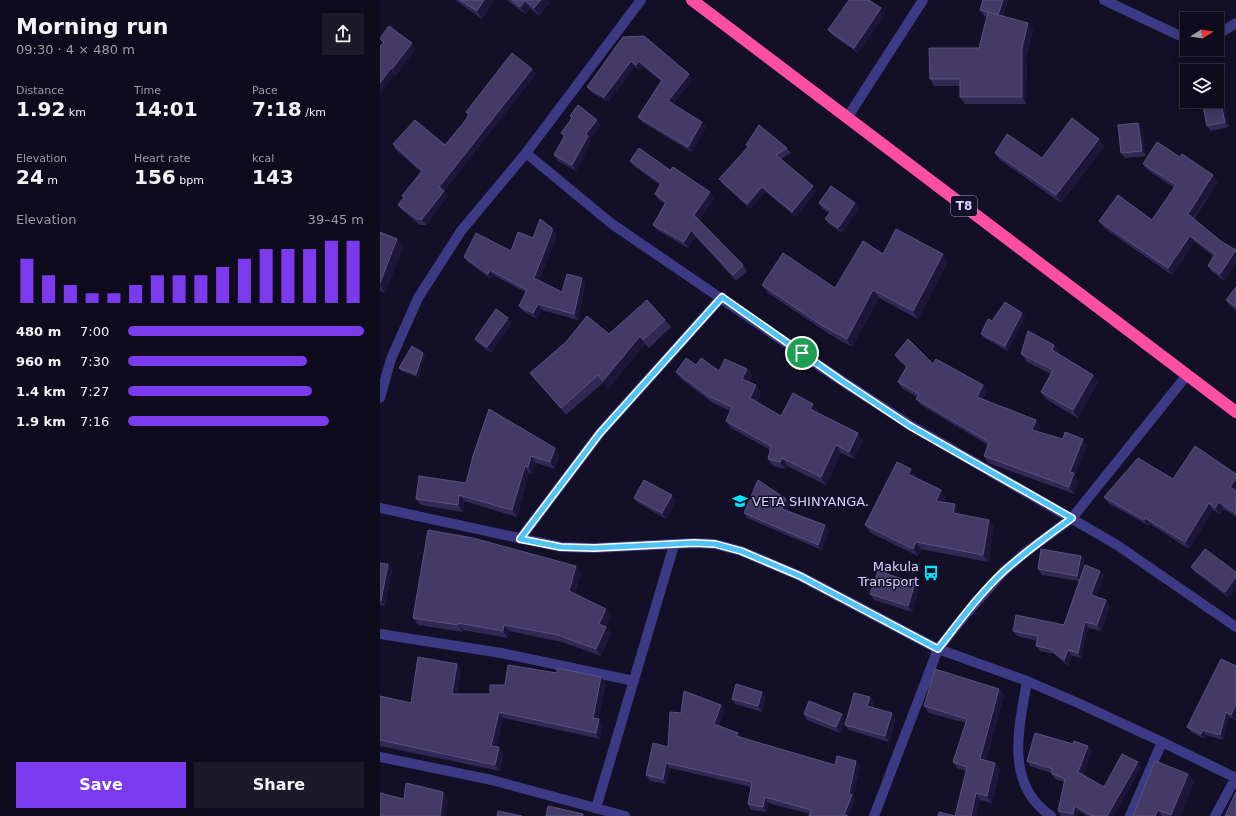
<!DOCTYPE html>
<html lang="en">
<head>
<meta charset="utf-8">
<style>
  body { margin:0; font-family:"DejaVu Sans",sans-serif; background:#1c1929; color:#f1f3f6; height:100vh; display:flex; flex-direction:column; font-size:15px; white-space:nowrap }
  * { box-sizing:border-box; margin:0 }
  p { font-size:13px; color:#9b9ba3 }
  .icon { flex:none; width:22px; height:22px; fill:none; stroke:currentColor; stroke-width:2; stroke-linecap:round; stroke-linejoin:round }
  .map { position:relative; flex:1; overflow:hidden }
  .drawer { display:flex; flex-direction:column; background:#0e0b1c; width:380px }
  .drawer>* { flex:none }
  .needle { width:26px; rotate:78deg }
  .controls { position:absolute; left:800px; top:12px; display:grid; gap:8px }
  .controls a { display:grid; place-items:center; width:44px; height:44px; border-radius:0px; background:#0e0b1c; box-shadow:0 2px 10px #0003,0 0 0 1px #2e2b3b; font-size:20px }
  .pin { position:absolute; display:grid; place-items:center; width:34px; height:34px; color:#fff; margin:-17px; border:2px solid #fff; border-radius:50%; box-shadow:0 1px 4px #0007 }
  .round { display:grid; place-items:center; flex:none; width:42px; height:42px; border-radius:0px; background:#1c1929 }
  .headline { display:flex; align-items:center; justify-content:space-between; height:68px; padding:0 16px }
  h1 { font-size:22px; font-weight:800; line-height:30px }
  .figures { display:grid; grid-template-columns:repeat(3,1fr); gap:6px; height:68px; padding:4px 16px }
  .figures div { display:grid; align-content:center }
  .figures b { font-size:20px; font-weight:800 }
  .figures small { font-size:11px; font-weight:400 }
  .figures p { font-size:11px }
  .chart { height:112px; padding:8px 16px }
  .chart p { display:flex; justify-content:space-between }
  .chart svg { width:100%; height:72px; margin-top:4px; stroke:#7c3aed; stroke-width:6 }
  .cta { display:flex; gap:8px; margin-top:auto; padding:8px 16px }
  .cta a { flex:1; height:46px; border-radius:0px; background:#7c3aed; color:#fff; font-size:16px; font-weight:800; line-height:46px; text-align:center }
  .cta a+a { background:#1c1929; color:#f1f3f6 }
  ul { padding:0 16px; list-style:none; font-size:13px }
  li { display:grid; grid-template-columns:64px 48px 1fr; align-items:center; height:30px }
  li i { height:10px; border-radius:5px; background:#7c3aed }
  main { display:flex; flex:1; min-height:0 }
  .map>svg:first-child { display:block }
  .lines { fill:none; stroke-linecap:round; stroke-linejoin:round }
  .street { stroke:#3d3a85; stroke-width:10 }
  .highway { stroke:#ff4fa3; stroke-width:12 }
  .wall { fill:#312854 }
  .shaded-wall { fill:#1d163a }
  .building { fill:#433a66; stroke:#5a527e }
  .route-casing { stroke:#fff; stroke-width:8 }
  .route { stroke:#4fc3f7; stroke-width:5 }
  .labels { text-anchor:middle; dominant-baseline:central; stroke-width:3; stroke-linejoin:round; paint-order:stroke }
  .shield { fill:#130f26; stroke:#9e99be; stroke-width:1 }
  .shield-label { font-size:12px; font-weight:bold; fill:#d9d4ff }
  .poi-label { font-size:13px; fill:#d9d4ff; stroke:#130f26; text-anchor:start }
</style>
</head>
<body>
<main>
<section class="drawer">
<div class="headline"><div><h1>Morning run</h1><p>09:30 · 4 × 480 m</p></div><a class="round"><svg class="icon" aria-label="share" viewBox="0 0 24 24"><path d="M12 15V3M7 8l5-5 5 5M5 13v7h14v-7"/></svg></a></div>
<div class="figures">
<div><p>Distance</p><b>1.92<small> km</small></b></div>
<div><p>Time</p><b>14:01</b></div>
<div><p>Pace</p><b>7:18<small> /km</small></b></div>
</div>
<div class="figures">
<div><p>Elevation</p><b>24<small> m</small></b></div>
<div><p>Heart rate</p><b>156<small> bpm</small></b></div>
<div><p>kcal</p><b>143</b></div>
</div>
<div class="chart"><p><span>Elevation</span>39–45 m</p>
<svg viewBox="0 0 160 44" preserveAspectRatio="none"><path d="M5 44V17M15 44V27M25 44V33M35 44V38M45 44V38M55 44V33M65 44V27M75 44V27M85 44V27M95 44V22M105 44V17M115 44V11M125 44V11M135 44V11M145 44V6M155 44V6"/></svg>
</div>
<ul>
<li><b>480 m</b>7:00<i style="width:100%"></i></li>
<li><b>960 m</b>7:30<i style="width:76%"></i></li>
<li><b>1.4 km</b>7:27<i style="width:78%"></i></li>
<li><b>1.9 km</b>7:16<i style="width:85%"></i></li>
</ul>
<div class="cta"><a>Save</a><a>Share</a></div>
</section>
<div class="map">
<svg width="856" height="816" viewBox="0 0 856 816">
  <rect width="100%" height="100%" fill="#130f26"/>
  <g class="lines">
    <path class="street" d="M724,0l72,34 11,4
      M837,35l19,-12
      M467,118l76,-118
      M146,153l86,71 230,157 68,44 207,120 119,82
      M0,398l11,-39 27,-61 43,-67 65,-78 115,-153
      M0,508l181,39 33,1 101,-5 20,1 26,7 59,25 138,73 89,32 51,22 84,39 74,36
      M140,539l80,-106 122,-136
      M0,634l121,19 133,28
      M647,681c-8,47 -23,103 24,135
      M0,757l112,23 133,36
      M216,808l78,-263
      M494,816l64,-167 28,-35 37,-42 23,-20 46,-34 115,-143
      M750,816l32,-74
      M835,816l21,-39"/>
    <path class="highway" d="M312,0l544,412"/>
  </g>
  <path class="wall" d="M75,0h40l-13,19z
    M127,0h40l2,3 -10,13 -9,-8 -5,6z
    M603,0h25l-5,16 30,14 -6,25 -1,49h-61l-5,-7v-11h-26l-4,-7 49,-31 8,-31 -3,-1 -4,-6z
    M505,14l-27,39 -26,-18 -4,-5z
    M243,37l66,37 3,6 -19,24 33,23 -14,25 -50,-30 -4,-5 23,-36 -18,-14 -3,3 -5,-3 -27,35 -17,-10 -4,-5z
    M0,38l35,11 -19,26 -2,-1 -14,20 3,-51 -3,-4z
    M156,74l-92,117 4,5 -22,29h-6l-18,-15 -4,-5 6,-7 -2,-2 19,-24 -25,-22 -3,-6 52,1 20,-24 3,-6 -2,-3z
    M839,94l4,6 6,27 -18,4 -4,-5z
    M190,116l27,4 4,5 -11,14 1,2 -15,30 -18,-10 -4,-6 10,-18 -3,-4 10,-14z
    M762,128l4,28 -21,2 -4,-5z
    M719,139l5,8 -43,56 -61,-43 -5,-7 47,5z
    M366,145l41,3 4,5 -10,6 32,27 3,5 -20,26 -30,-25 -16,17 -27,-25 -4,-5 29,-31z
    M250,161l40,9 44,28 -15,22 44,45 4,6 -11,10 -41,-45 -7,12 -31,-18 -4,-5 12,-21 -7,-5 -3,-5 5,-9 -26,-19z
    M763,164l75,18 -24,37 28,23 3,39 -13,-9 -4,-6 5,-10 -18,-14 -23,33 -68,-47 -5,-7 53,-1 22,-32 -26,-18z
    M439,203l40,5 -17,25 -13,-9 -4,-5 4,-6 -6,-4z
    M172,228l4,5v5l-17,43 23,11 20,-14 3,5 -7,37 -36,-10 -5,9 -14,-8 -4,-5 6,-14 -32,-17 -2,4 -23,-17 -4,-5 47,-6z
    M0,232l17,7 6,8 -18,46 -5,-2z
    M503,254l65,7 -30,58 -39,-21 -27,49 -23,-13 -61,-41 -6,-8 73,3z
    M856,287v23l-6,-4 -4,-6z
    M642,313l3,4 -17,34 -24,-13 -3,-4 11,-13z
    M285,320l6,7 -22,21 -4,-4 -37,45 -4,-7 -38,33 -36,-42 79,-39z
    M132,323l-21,30 -12,-9 -4,-5z
    M674,345l6,7 -1,2 34,21 5,7 -20,36 -32,-19 -5,-7 10,-18 -24,-12 -6,-8z
    M43,353l2,3 -7,21 -17,-6 -2,-3z
    M515,355l38,9 50,21 4,6 -4,9 53,20 4,7 -2,5 25,7h20l4,6 -12,31 3,4 -4,14 -86,-31 -4,-7 4,-11 -67,-40 -5,-6 1,-2 -15,-9 -4,-6 8,-15 -7,-6z
    M316,365l23,6 28,-2 5,7 -3,6 12,10 -4,10 24,14 37,-5 -1,2 46,27 -9,19 -13,-6 -15,32 -39,-19 -2,3 -12,-3 -5,-7 2,-9 -39,-22 -5,-7 4,-10 -17,-8 -32,-24 -5,-7z
    M175,448l4,7 -4,14 -19,-6 -4,11 -3,-1 -12,44 -53,-16 -1,11 -42,-7 -5,-6 50,-16 7,-27z
    M856,474v43l-12,-8 -4,5 -7,-4 -24,39 -39,-25 -1,2 -41,-23 -4,-6 69,-18z
    M536,476l-1,1 26,13 5,8 -2,4 16,10 -1,2 35,13 -6,35 -67,-13 -3,7 -47,-23 -6,-8z
    M254,498l42,2 -10,19 -28,-16z
    M406,499l4,6 -3,6 42,19 -7,20 -75,-32 -3,-5z
    M825,549l24,49 -34,-26 -4,-5z
    M701,556l3,5 -1,10h17l4,5 -8,21 14,9 -9,25 -13,-3 -7,30 -9,-2 -4,10 -14,-12 -14,-3 -4,-5 1,-5 -20,-5 -4,-5 51,-6 15,-44 -37,-6 -4,-6z
    M0,563l8,1 4,6 -7,36 -5,-1z
    M201,573l-6,21 36,22 -5,11 5,6 -10,23 -39,-14 -53,-11 -1,7 -45,-8v2l-45,-7 -5,-7z
    M535,583l4,5 -7,24 -38,-12 -4,-6z
    M841,659l14,61 -6,-3 -6,23 -17,-5 -2,4 -13,-7 -4,-5z
    M77,664l4,6 -4,24h33l15,-9 101,-2 -8,36 5,6 -3,14 -97,-21 -6,29 6,7 -3,17 -120,-25v-50l31,7z
    M619,689l5,6 -18,66 9,2 5,7 -8,33 -12,-3 -25,16 11,-45 -9,-3 -4,-6 13,-39 -37,-10 -5,-7z
    M382,692l4,5 -4,15 -27,-8 -3,-5z
    M490,697l4,6 -2,4 20,6 4,6 -7,23 -40,-12 -4,-5z
    M345,710l-6,16 19,7 3,5 94,27 21,-4 4,5 -7,30 2,4 -45,14 -42,-11 -1,9 -16,-2 -3,-6 3,-17 -81,-19 -4,16 -16,-3 -4,-6 22,-28 13,-34z
    M424,714l42,6 -6,13 -33,-13z
    M712,751l-9,24 21,12 34,-25 3,5 -27,49h-27l-8,-5 -2,5h-16l-3,-5 6,-29 -9,-3 -4,-6 -21,-7 -3,-5z
    M808,774l6,8 -14,34h-47z"/>
  <path class="shaded-wall" d="M104,0h11l-13,19 -5,-8z
    M161,0h6l2,3 -10,13 -5,-8z
    M623,0h5l-6,21 -4,-5z
    M145,1l5,7 -5,6 -5,-7z
    M501,8l4,6 -27,39 -4,-5z
    M648,23l5,7 -6,25 -1,49 -4,-7v-49z
    M32,43l3,6 -19,26 -4,-6z
    M251,61l4,6 -27,35 -4,-5z
    M259,61l4,6 -3,3 -4,-5z
    M11,68l3,6 -14,20v-11z
    M152,69l4,5 -93,118 -4,-5z
    M309,74l3,6 -20,27 -4,-6z
    M839,94l4,6 6,27 -4,-5z
    M217,120l4,5 -11,14 1,2 -15,30 -4,-6 14,-31z
    M322,122l4,5 -14,25 -4,-5z
    M758,123l4,5 4,28 -4,-5z
    M719,139l5,8 -43,56 -5,-8z
    M833,175l5,7 -26,38 -4,-6z
    M433,186l3,5 -20,26 -4,-5z
    M382,187l4,5 -16,17 -3,-5z
    M64,191l4,5 -22,29 -4,-6z
    M330,192l4,6 -16,23 -4,-6z
    M475,203l4,5 -17,25 -4,-5z
    M172,228l4,5v5l-18,46 -4,-6z
    M311,230l4,6 -7,12 -4,-6z
    M810,236l5,6 -23,33 -4,-7z
    M17,239l6,8 -18,46 -5,-8v-2z
    M856,250v13l-11,18 -5,-7z
    M563,254l5,7 -30,58 -5,-8z
    M110,270l3,5 -2,4 -3,-5z
    M202,278l3,5 -7,37 -4,-6z
    M493,290l6,8 -27,49 -5,-8z
    M158,304l4,6 -5,9 -4,-6z
    M642,313l3,4 -17,34 -3,-5z
    M128,318l4,5 -21,30 -4,-6z
    M260,336l5,8 -37,45 -5,-8z
    M674,345l6,7 -3,6 -5,-8z
    M43,353l2,3 -7,21 -2,-3z
    M367,369l5,7 -5,10 -5,-7z
    M713,375l5,7 -20,36 -5,-8z
    M376,385l5,7 -6,13 -5,-7z
    M603,385l4,6 -6,12 -4,-6z
    M433,404l5,7 -3,6 -5,-8z
    M656,420l4,7 -4,9 -4,-6z
    M478,433l5,7 -9,19 -5,-7z
    M703,439l4,6 -12,31 3,4 -4,14 -5,-7 1,-15z
    M456,445l5,8 -15,32 -5,-8z
    M175,448l4,7 -4,14 -5,-7z
    M151,456l5,7 -4,11 -4,-7z
    M402,458l5,8 -2,3 -5,-7z
    M145,466l4,7 -12,44 -5,-7z
    M531,469l5,7 -2,5 -6,-7z
    M856,478v13l-2,2 -4,-6z
    M561,490l5,8 -5,10 -5,-7z
    M79,495l5,6 -1,11 -5,-7z
    M292,495l4,5 -10,19 -4,-6z
    M406,499l4,6 -5,10 -3,-6z
    M839,502l5,7 -4,5 -5,-6z
    M829,503l4,7 -24,39 -4,-7z
    M575,504l5,8 -2,8 -5,-7z
    M765,518l5,6 -1,2 -5,-6z
    M609,520l5,7 -6,35 -5,-7z
    M445,525l4,5 -7,20 -4,-5z
    M536,542l5,7 -3,7 -5,-7z
    M701,556l3,5 -3,21 -4,-6z
    M8,564l4,6 -7,36 -4,-5z
    M196,566l5,7 -7,25 -5,-7z
    M720,571l4,5 -9,25 -4,-6z
    M856,577v11l-7,10 -4,-6z
    M535,583l4,5 -7,24 -4,-6z
    M726,600l4,6 -9,25 -4,-6z
    M226,609l5,7 -5,11 5,6 -10,23 -5,-7 3,-25z
    M705,622l3,6 -7,30 -3,-5z
    M78,623l5,7v2l-5,-7z
    M124,625l5,6 -1,7 -5,-7z
    M688,650l4,6 -4,10 -4,-6z
    M77,664l4,6 -5,30 -4,-6z
    M221,677l5,6 -9,41 -4,-6z
    M619,689l5,6 -19,71 -5,-7z
    M382,692l4,5 -4,15 -4,-6z
    M490,697l4,6 -3,9 -4,-6z
    M856,704v13l-1,3 -4,-5z
    M341,705l4,5 -7,19 -4,-5z
    M119,712l4,6 -7,34 -5,-6z
    M846,712l3,5 -6,23 -3,-5z
    M512,713l4,6 -7,23 -4,-6z
    M462,714l4,6 -6,13 -4,-6z
    M219,719l4,6 -3,14 -4,-6z
    M823,730l3,5 -2,4 -3,-5z
    M358,733l3,5 -5,-2z
    M708,746l4,5 -10,27 -4,-6z
    M119,747l4,7 -3,17 -5,-6z
    M476,761l4,5 -7,30 2,4 -6,16h-4l-1,-1z
    M758,762l3,5 -27,49h-7z
    M286,763l4,5 -4,16 -3,-5z
    M615,763l5,7 -8,33 -5,-7z
    M808,774l6,8 -14,34h-8l-1,-1z
    M63,792l5,8 -2,16h-6z
    M596,793l4,7 -3,16h-6z
    M385,797l3,6 -1,9 -4,-5z
    M695,806l4,5 -2,5h-3l-1,-2z
    M778,810l4,6h-7z"/>
  <path class="building" d="M80,0h24l-7,11z
    M132,0h29l-7,8 -9,-7 -5,6z
    M469,0h20l12,8 -27,40 -26,-18z
    M603,0h20l-5,15 -18,-5z
    M608,12l40,11 -6,25v49h-62v-18h-30l-1,-31h50z
    M9,26l23,17 -20,26 -1,-1 -11,15v-37l4,-4 -4,-3v-1z
    M264,36l45,38 -21,27 34,21 -14,25 -50,-30 24,-37 -23,-19 -3,4 -5,-4 -27,36 -17,-10 36,-50z
    M132,53l20,16 -93,118 5,4 -22,28h-5l-19,-14 6,-8 -2,-1 20,-25 -29,-27 22,-24 30,25 20,-24 4,-7 -3,-2z
    M839,94l6,28 -18,4 -5,-25h15v-6z
    M198,105l19,15 -11,14 2,2 -16,29 -18,-10 11,-20 -4,-2 11,-15 -2,-2z
    M692,118l27,21 -43,56 -61,-42 12,-19 35,24z
    M758,123l4,28 -21,2 -3,-28z
    M379,125l28,23 -11,7 37,31 -21,26 -30,-25 -15,17 -28,-25 29,-32 -2,-2z
    M777,142l23,15 2,-3 31,21 -25,39 34,28 14,8 -16,24 -12,-8 7,-12 -25,-18 -22,32 -69,-47 19,-26 34,25 24,-35 -33,-21z
    M259,148l31,22 3,-3 37,25 -16,23 49,50 -10,10 -42,-45 -7,12 -31,-17 13,-23 -11,-8 6,-11 -31,-22z
    M451,186l24,17 -17,25 -13,-9 6,-8 -12,-8z
    M160,219l12,9v4l-18,46 28,14 5,-18 15,4 -8,36 -36,-10 -5,9 -14,-7 8,-16 -37,-20 -2,4 -24,-17 12,-24 35,18 7,-19 15,6z
    M516,229l47,25 -30,57 -40,-21 -26,49 -24,-13 -61,-41 21,-32 52,35 28,-47 20,13z
    M0,232l17,7 -17,44z
    M856,287v20l-10,-7z
    M267,300l18,20 -22,20 -3,-4 -37,45 -5,-6 -37,33 -31,-35 36,-31 21,-26 22,18z
    M625,302l17,11 -17,33 -24,-12 7,-15 4,2z
    M116,309l12,9 -21,29 -12,-8z
    M648,331l26,14 -2,5 41,25 -20,35 -32,-18 12,-22 -32,-16z
    M528,339l25,25 3,-5 47,26 -6,12 59,23 -4,10 31,9 2,-7 18,7 -13,33 4,1 -5,14 -85,-31 5,-14 -73,-43 3,-5 -21,-12 9,-16 -12,-11z
    M32,346l11,7 -7,21 -17,-6z
    M306,358l10,7 5,-7 18,13 6,-12 22,10 -5,10 14,6 -6,13 31,18 12,-23 20,11 -3,5 48,24 -9,19 -13,-7 -15,32 -39,-19 -2,4 -12,-3 3,-13 -45,-25 6,-14 -24,-11 -32,-24z
    M109,409l66,39 -5,14 -19,-6 -3,11 -3,-1 -13,44 -53,-15 -1,10 -42,-6 3,-23 47,7 7,-27z
    M815,446l41,28v4l-6,9 6,4v23l-17,-12 -4,6 -6,-5 -24,39 -40,-24 -1,2 -40,-23 34,-39 35,21z
    M517,462l14,7 -3,5 33,16 -5,11 19,3 -2,9 36,7 -6,35 -67,-13 -3,7 -48,-24z
    M264,480l28,15 -10,18 -28,-15z
    M378,480l28,19 -4,10 43,16 -7,20 -74,-32z
    M48,530l45,8 103,28 -7,25 37,18 -7,15 7,3 -10,22 -38,-14 -54,-10 -1,6 -45,-8v2l-45,-7z
    M661,549l40,7 -4,20 -39,-7z
    M825,549l31,23v5l-11,15 -34,-25z
    M0,563l8,1 -7,37 -1,-1z
    M705,565l15,6 -9,24 15,5 -9,25 -12,-3 -7,31 -10,-3 -4,10 -14,-11 -14,-3 2,-10 -25,-5 3,-16 48,10z
    M498,571l37,12 -7,23 -38,-12z
    M38,657l39,7 -5,30h38v-9h15l3,-20 49,8v-5l44,9 -8,41 6,1 -3,14 -97,-21 -8,34 8,1 -4,18 -115,-25v-44l31,7z
    M841,659l15,7v38l-5,11 -5,-3 -6,23 -17,-5 -2,4 -14,-7z
    M555,669l64,20 -19,70 15,4 -8,33 -11,-3 -5,23h-33l1,-4 16,4 12,-49 -14,-5 14,-43 -43,-13z
    M356,684l26,8 -4,14 -26,-7z
    M304,691l37,14 -7,19 24,9 -2,3 99,29 2,-9 19,5 -7,32 3,2 -8,20h3v1h-38l2,-6 -46,-13 -2,10 -15,-3 4,-22 -86,-19 -3,16 -17,-4 7,-32 15,4 2,-35 11,1z
    M474,693l16,4 -3,9 25,7 -7,23 -40,-11z
    M429,701l33,13 -6,13 -32,-13z
    M655,733l38,11 1,-3 14,5 -10,26 26,15 18,-33 16,8 -31,54h-15l-17,-10 -2,8 -15,-3 7,-32 -14,-6 2,-4 -26,-8z
    M775,761l33,13 -17,41 -13,-5 -3,6h-22z
    M26,783l37,9 -3,24h-60v-23l24,6z
    M856,792v24h-11z
    M168,806l35,8v2h-37z
    M118,811l24,5h-25z"/>
  <g class="lines">
    <g class="route-casing">
      <path id="route" d="M342,297l120,84 68,45 162,92c-23,17 -47,34 -68,53 -25,23 -45,51 -66,78l-138,-73 -59,-25 -26,-7 -21,-1 -100,5 -33,-1 -41,-8 80,-106z"/>
    </g>
    <use href="#route" class="route"/>
  </g>
  <defs>
    <g id="university-bare" transform="scale(1.2)"><path d="M0-5L7-2L0 1L-7-2ZM-4 1L0 2.5L4 1V4Q0 6-4 4Z" fill="#00e5ff" stroke="#130f26" stroke-width="2.5" paint-order="stroke"/></g>
    <g id="bus-bare" transform="scale(1.2)"><path d="M-5-6H5V4H4V6H2V4H-2V6H-4V4H-5ZM-3.5-4V0h7V-4ZM-3.5 1.2v1.5H-2V1.2ZM2 1.2v1.5H3.5V1.2Z" fill="#00e5ff" stroke="#130f26" stroke-width="2.5" paint-order="stroke"/></g>
  </defs>
  <g fill-rule="evenodd">
    <use href="#university-bare" x="360" y="501"/>
    <use href="#bus-bare" x="551" y="573"/>
  </g>
  <g class="labels">
    <rect class="shield" x="571" y="196" width="26" height="20" rx="3"/>
    <g class="shield-label">
      <text x="584" y="206">T8</text>
    </g>
    <g class="poi-label">
      <text x="372" y="501">VETA SHINYANGA.</text>
      <text x="539" y="566" text-anchor="end">Makula<tspan x="539" dy="15">Transport</tspan></text>
    </g>
  </g>
</svg>
<div class="controls">
<a><svg class="needle" viewBox="-14 -14 28 28"><path d="M0-13l5 13h-10z" fill="#e53935"/><path d="M0 13l5-13h-10z" fill="#9b9ba3"/></svg></a>
<a><svg class="icon" aria-label="layers" viewBox="0 0 24 24"><path d="M12 4l9 5-9 5-9-5zM3 14l9 5 9-5"/></svg></a>
</div>
<div class="pin" style="left:422px;top:353px;background:#1e9e55"><svg class="icon" aria-label="arrive" viewBox="0 0 24 24"><path d="M6 21V4h12l-3 4 3 4H6"/></svg></div>
</div>
</main>
</body>
</html>
